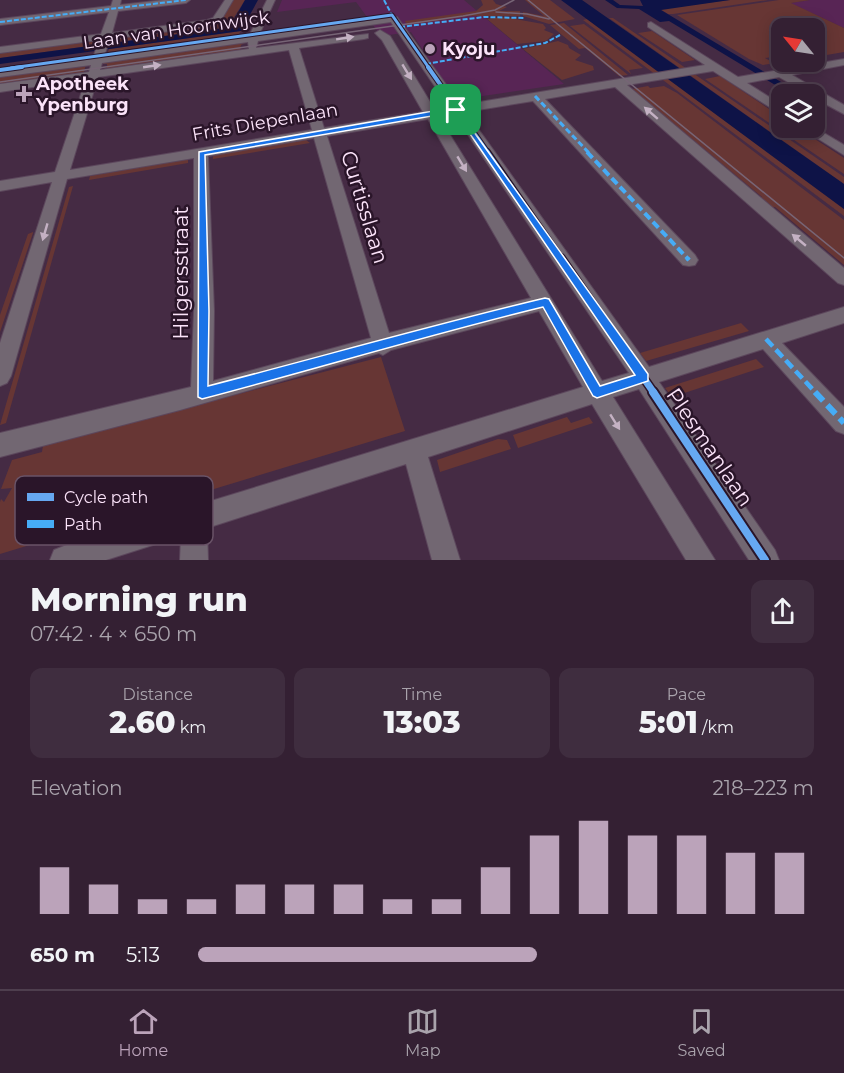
<!DOCTYPE html>
<html lang="en">
<head>
<meta charset="utf-8">
<style>
  body { margin:0; font-family:Montserrat,sans-serif; background:#3f2d3f; color:#f1f3f6; height:100vh; display:flex; flex-direction:column; font-size:22px; white-space:nowrap }
  * { box-sizing:border-box; margin:0 }
  p { font-size:20px; color:#a9a3ac }
  .icon { flex:none; width:33px; height:33px; fill:none; stroke:currentColor; stroke-width:2; stroke-linecap:round; stroke-linejoin:round }
  .map { position:relative; height:560px; overflow:hidden }
  .drawer { display:flex; flex-direction:column; background:#342033; flex:1 }
  .drawer>* { flex:none }
  .needle { width:39px; rotate:300deg }
  .fabs { position:absolute; left:771px; top:18px; display:grid; gap:12px }
  .fabs a { display:grid; place-items:center; width:54px; height:54px; border-radius:12px; background:#342033; box-shadow:0 3px 15px #0003,0 0 0 2px #4e3e4e; font-size:30px }
  .pin { position:absolute; display:grid; place-items:center; width:51px; height:51px; color:#fff; margin:-26px; border-radius:12px; box-shadow:0 3px 9px #0006 }
  .round { display:grid; place-items:center; flex:none; width:63px; height:63px; border-radius:12px; background:#3f2d3f }
  .headline { display:flex; align-items:center; justify-content:space-between; height:102px; padding:0 30px }
  h1 { font-size:33px; font-weight:800; line-height:45px }
  .figures { display:grid; grid-template-columns:repeat(3,1fr); gap:9px; height:102px; padding:6px 30px }
  .figures div { display:grid; align-content:center; border-radius:12px; background:#3f2d3f; text-align:center }
  .figures b { font-size:30px; font-weight:800 }
  .figures small { font-size:16px; font-weight:400 }
  .figures p { font-size:16px }
  .chart { height:168px; padding:12px 30px }
  .chart p { display:flex; justify-content:space-between }
  .chart svg { width:100%; height:108px; margin-top:6px; stroke:#bba3ba; stroke-width:6 }
  ul { padding:0 30px; list-style:none; font-size:20px }
  li { display:grid; grid-template-columns:96px 72px 1fr; align-items:center; height:45px }
  li i { height:15px; border-radius:8px; background:#bba3ba }
  .menu { display:flex; justify-content:space-around; align-items:center; height:84px; border-top:2px solid #4e3e4e; background:#342033; font-size:16px; color:#a9a3ac }
  .menu a { display:grid; justify-items:center; gap:3px }
  .menu .current { color:#bba3ba }
  .map>svg:first-child { display:block }
  .built { fill:#582555 }
  .green { fill:#673634 }
  .water { fill:#0e1347 }
  .lines { fill:none; stroke-linecap:round; stroke-linejoin:round }
  .minor-casing { stroke:#5c475c; stroke-width:2 }
  .minor { fill:#726772; fill-rule:evenodd }
  .tram { stroke:#776576; stroke-width:1.5 }
  .quiet-far4 { stroke:#46acf6; stroke-width:2; stroke-dasharray:5 2; stroke-linecap:butt }
  .quiet-far3 { stroke:#46acf6; stroke-width:3; stroke-dasharray:6 3; stroke-linecap:butt }
  .quiet-far2 { stroke:#46acf6; stroke-width:4; stroke-dasharray:8 4; stroke-linecap:butt }
  .quiet-far1 { stroke:#46acf6; stroke-width:4.5; stroke-dasharray:10 4.5; stroke-linecap:butt }
  .quiet { stroke:#46acf6; stroke-width:6; stroke-dasharray:12 6; stroke-linecap:butt }
  .cycleway-far4-casing { stroke:#2a1529; stroke-width:5 }
  .cycleway-far3-casing { stroke:#2a1529; stroke-width:6 }
  .cycleway-far2-casing { stroke:#2a1529; stroke-width:8 }
  .cycleway-far1-casing { stroke:#2a1529; stroke-width:10 }
  .cycleway-casing { stroke:#2a1529; stroke-width:12 }
  .cycleway-far4 { stroke:#66a8f1; stroke-width:3 }
  .cycleway-far3 { stroke:#66a8f1; stroke-width:4 }
  .cycleway-far2 { stroke:#66a8f1; stroke-width:5 }
  .cycleway-far1 { stroke:#66a8f1; stroke-width:7 }
  .cycleway { stroke:#66a8f1; stroke-width:8 }
  .oneway { fill:#c4b1c3 }
  .route { fill:#1a73e8; stroke:#fff; stroke-width:1.5; fill-rule:evenodd }
  .poi-dot { fill:#bba3ba; stroke:#2a1529; stroke-width:2 }
  .labels { text-anchor:middle; dominant-baseline:central; stroke-width:5; stroke-linejoin:round; paint-order:stroke }
  .far-street-label { font-size:18px; fill:#fbe3f9; stroke:#2a1529 }
  .far-poi-label { font-size:18px; font-weight:bold; fill:#fbe3f9; stroke:#2a1529; text-anchor:start }
  .street-label { font-size:21px; fill:#fbe3f9; stroke:#2a1529 }
  .key { fill:#2a1529; stroke:#695367; stroke-width:1.5 }
  .key-label { font-size:16px; fill:#fbe3f9 }
</style>
</head>
<body>
<div class="map">
<svg width="844" height="560" viewBox="0 0 844 560">
  <rect width="100%" height="100%" fill="#452b44"/>
  <path class="built" d="M282,0h182l100,84 -108,16 -45,-68 -30,4 -25,-34 -79,10z
    M810,0h34v28l-54,-25z"/>
  <path class="green" d="M233,0h12l-18,28 -116,15 1,-5 109,-18z
    M481,0h12l3,4 11,3 -8,4h21v5h-50l-63,9 -2,-4 71,-10 7,-6z
    M525,0h25l25,19 -26,5 -26,-8v-4l21,4z
    M730,0h38l-95,14h-5l-8,-5z
    M779,0h31l-19,3 53,25v24l-29,5 -1,-29h-32v33l-9,-4 -8,1 7,4h9l-18,3 -14,-6 -72,-44z
    M504,17l39,7 3,4 -2,2 10,4 -8,7 -29,3 -30,-25z
    M609,18h4l231,159v7z
    M587,19l257,190v7l-261,-196z
    M564,23l64,52 -9,1 -34,-28 -6,1 -29,-24z
    M584,24l59,44 -14,2 2,4 -61,-48z
    M241,31l-2,3 -131,18 1,-3z
    M652,31l43,29 -13,2 -44,-29z
    M98,40l-2,5 -96,13v-7z
    M558,41l10,4 1,3 12,7 -6,5 18,6 1,4 -32,10 -39,-31z
    M245,43l-4,2 -1,6 -140,19 7,-2v-4h-6l2,-2z
    M86,64l-2,8 -6,2 -78,13v-11z
    M720,76l61,41 1,11h16l46,30v16l-139,-95z
    M648,86l2,2 14,-2 13,7 167,127v45l-69,-58 -4,1 -12,-10 3,-1 -130,-108z
    M306,140l4,3 -97,16v-4z
    M188,159v4l-99,17 1,-4z
    M73,186l-67,237 -6,2 69,-238z
    M33,232v1l-33,99v-17l28,-81z
    M741,323l8,8 -103,30 -6,-8z
    M381,357l24,74 -405,123v-52l1,-3 3,3 8,-14 -11,1 11,-29 30,-8 1,-7z
    M756,359l8,8 -92,30 -7,-9z
    M567,417l4,6 18,-6 4,6 -75,25 -5,-13z
    M498,439l9,1 4,9 -71,23 -3,-12z"/>
  <path class="water" d="M245,0h13l-17,31 -241,33v-6l224,-30 7,-3z
    M561,0h21l262,184v25z
    M605,0h8l7,5 23,1 -3,-6h90l-69,10 140,84h-11l-121,-73 -9,1 -21,-13 -22,-1z"/>
  <g class="lines">
    <g class="minor-casing">
      <path id="minor" d="M113,0h8l-1,5 44,-5h26l-4,3 -68,8 -6,22 95,-13 6,-2 12,-18h8l-13,22 -11,4 -99,13 -6,17 145,-20 18,-36h8l-16,35 138,-18 64,88 244,-40 -57,-38v-4l3,-1 87,55 106,-18v6l-52,10 52,30v9l-30,-16v-4h-5l-30,-17 -32,6 35,22v10l-69,-44 -86,14 217,183v17l-6,-2 -223,-196 -70,12 150,156 3,5 -3,5 -6,1 -6,-1 -150,-164 -67,11 183,255 195,-60v16l-62,20 62,64v27l-8,-3 -73,-82 -104,33 116,168 4,10h-30l-110,-171 -26,8 102,163h-29l-94,-156 -164,53 32,103h-28l-26,-96 -199,64 1,32h-28l1,-24 -75,24h-56l4,-10 10,-4 519,-159 -44,-76 -148,39 -8,5 -4,-2 -199,57 -180,47v-24l191,-46 3,-76v-153l-127,21 -56,197 -4,7 -7,3v-43l52,-161 -52,9v-10l55,-9 31,-93 -86,13v-8l89,-12 2,-7 -91,12v-6l93,-13 6,-18 -99,13v-6l101,-13 8,-22 -109,13v-6l111,-13zM391,22l58,85 -14,3 -45,-74 -10,-6 -5,3 7,7 41,72 -99,16 -25,-80 65,-9 4,-1v-4l-112,14 2,-7zM248,42l1,7 -149,21 2,-7zM289,50l23,80 -242,40 28,-93zM454,114l175,259 -27,8 -163,-264zM428,119l103,179 -142,35 -62,-197zM314,138l57,200 -158,43 1,-70 -6,-155z
        M814,127l30,18v10l-43,-27z"/>
    </g>
    <use href="#minor" class="minor"/>
    <path class="tram" d="M528,0l316,258
      M496,12l31,2 22,5
      M0,82l463,-66 32,-6 19,-10"/>
    <path class="quiet-far4" d="M384,0l8,15
      M0,22l186,-22
      M400,27l84,-10 40,1
      M426,64l119,-21 15,-8"/>
    <path class="quiet-far3" d="M535,96l54,57"/>
    <path class="quiet-far2" d="M587,152l102,108"/>
    <path class="quiet-far1" d="M687,258l2,2
      M766,339l50,54"/>
    <path class="quiet" d="M815,392l29,31"/>
    <g class="cycleway-far4-casing">
      <path id="cycleway-far4" d="M11,68l381,-53 37,53"/>
    </g>
    <g class="cycleway-far3-casing">
      <path id="cycleway-far3" d="M428,67l60,86
        M0,70l22,-3"/>
    </g>
    <g class="cycleway-far2-casing">
      <path id="cycleway-far2" d="M487,152l75,108"/>
    </g>
    <g class="cycleway-far1-casing">
      <path id="cycleway-far1" d="M561,258l93,135"/>
    </g>
    <g class="cycleway-casing">
      <path id="cycleway" d="M653,392l112,168"/>
    </g>
    <use href="#cycleway-far4" class="cycleway-far4"/>
    <use href="#cycleway-far3" class="cycleway-far3"/>
    <use href="#cycleway-far2" class="cycleway-far2"/>
    <use href="#cycleway-far1" class="cycleway-far1"/>
    <use href="#cycleway" class="cycleway"/>
  </g>
  <defs><path id="oneway-solid" d="M-6-.8H1V-3.2L6.5 0L1 3.2V.8H-6Z" transform="scale(1.5)"/></defs>
  <g class="oneway">
    <use href="#oneway-solid" transform="translate(345 38) rotate(-9)"/>
    <use href="#oneway-solid" transform="translate(152 66) rotate(-8)"/>
    <use href="#oneway-solid" transform="translate(407 72) rotate(59)"/>
    <use href="#oneway-solid" transform="translate(651 113) rotate(-139)"/>
    <use href="#oneway-solid" transform="translate(462 164) rotate(59)"/>
    <use href="#oneway-solid" transform="translate(45 232) rotate(106)"/>
    <use href="#oneway-solid" transform="translate(799 240) rotate(-140)"/>
    <use href="#oneway-solid" transform="translate(615 422) rotate(58)"/>
  </g>
  <path class="route" d="M456,107l192,267v7l-51,17 -4,-2 -50,-89c-115,28 -227,62 -341,92l-4,-2 1,-245zM455,112l180,263 -35,11 -51,-87 -4,-1c-113,27 -225,59 -337,88l1,-75 -4,-156z"/>
  <g class="poi-dot">
    <circle cx="430" cy="49" r="6"/>
    <path d="M21 85h6v6h6v6h-6v6h-6v-6h-6v-6h6z"/>
  </g>
  <g class="labels">
    <g class="far-street-label">
      <text transform="translate(176 30) rotate(-8)">Laan van Hoornwijck</text>
      <text transform="translate(265 122) rotate(-10)">Frits Diepenlaan</text>
    </g>
    <g class="far-poi-label">
      <text x="442" y="49">Kyoju</text>
      <text x="36" y="84">Apotheek<tspan x="36" dy="21">Ypenburg</tspan></text>
    </g>
    <g class="street-label">
      <text transform="translate(365 207) rotate(73)">Curtisslaan</text>
      <text transform="translate(180 273) rotate(-90)">Hilgersstraat</text>
      <text transform="translate(710 447) rotate(56)">Plesmanlaan</text>
    </g>
  </g>
  <rect x="15" y="476" width="198" height="69" rx="9" class="key"/>
  <rect x="27" y="493" width="27" height="8" fill="#66a8f1"/>
  <rect x="27" y="520" width="27" height="8" fill="#46acf6"/>
  <g class="key-label">
    <text x="64" y="503">Cycle path</text>
    <text x="64" y="530">Path</text>
  </g>
</svg>
<div class="fabs">
<a><svg class="needle" viewBox="-14 -14 28 28"><path d="M0-13l5 13h-10z" fill="#e53935"/><path d="M0 13l5-13h-10z" fill="#a9a3ac"/></svg></a>
<a><svg class="icon" aria-label="layers" viewBox="0 0 24 24"><path d="M12 4l9 5-9 5-9-5zM3 14l9 5 9-5"/></svg></a>
</div>
<div class="pin" style="left:456px;top:110px;background:#1e9e55"><svg class="icon" aria-label="arrive" viewBox="0 0 24 24"><path d="M6 21V4h12l-3 4 3 4H6"/></svg></div>
</div>
<section class="drawer">
<div class="headline"><div><h1>Morning run</h1><p>07:42 · 4 × 650 m</p></div><a class="round"><svg class="icon" aria-label="share" viewBox="0 0 24 24"><path d="M12 15V3M7 8l5-5 5 5M5 13v7h14v-7"/></svg></a></div>
<div class="figures">
<div><p>Distance</p><b>2.60<small> km</small></b></div>
<div><p>Time</p><b>13:03</b></div>
<div><p>Pace</p><b>5:01<small> /km</small></b></div>
</div>
<div class="chart"><p><span>Elevation</span>218–223 m</p>
<svg viewBox="0 0 160 44" preserveAspectRatio="none"><path d="M5 44V25M15 44V32M25 44V38M35 44V38M45 44V32M55 44V32M65 44V32M75 44V38M85 44V38M95 44V25M105 44V12M115 44V6M125 44V12M135 44V12M145 44V19M155 44V19"/></svg>
</div>
<ul>
<li><b>650 m</b>5:13<i style="width:55%"></i></li>
</ul>
</section>
<nav class="menu">
<a class="current"><svg class="icon" aria-label="home" viewBox="0 0 24 24"><path d="M3 11l9-7 9 7M6 9v11h12V9"/></svg>Home</a>
<a><svg class="icon" aria-label="map" viewBox="0 0 24 24"><path d="M3 6l6-2 6 2 6-2v14l-6 2-6-2-6 2zM9 4v14M15 6v14"/></svg>Map</a>
<a><svg class="icon" aria-label="saved" viewBox="0 0 24 24"><path d="M7 4h10v16l-5-4-5 4z"/></svg>Saved</a>
</nav>
</body>
</html>
